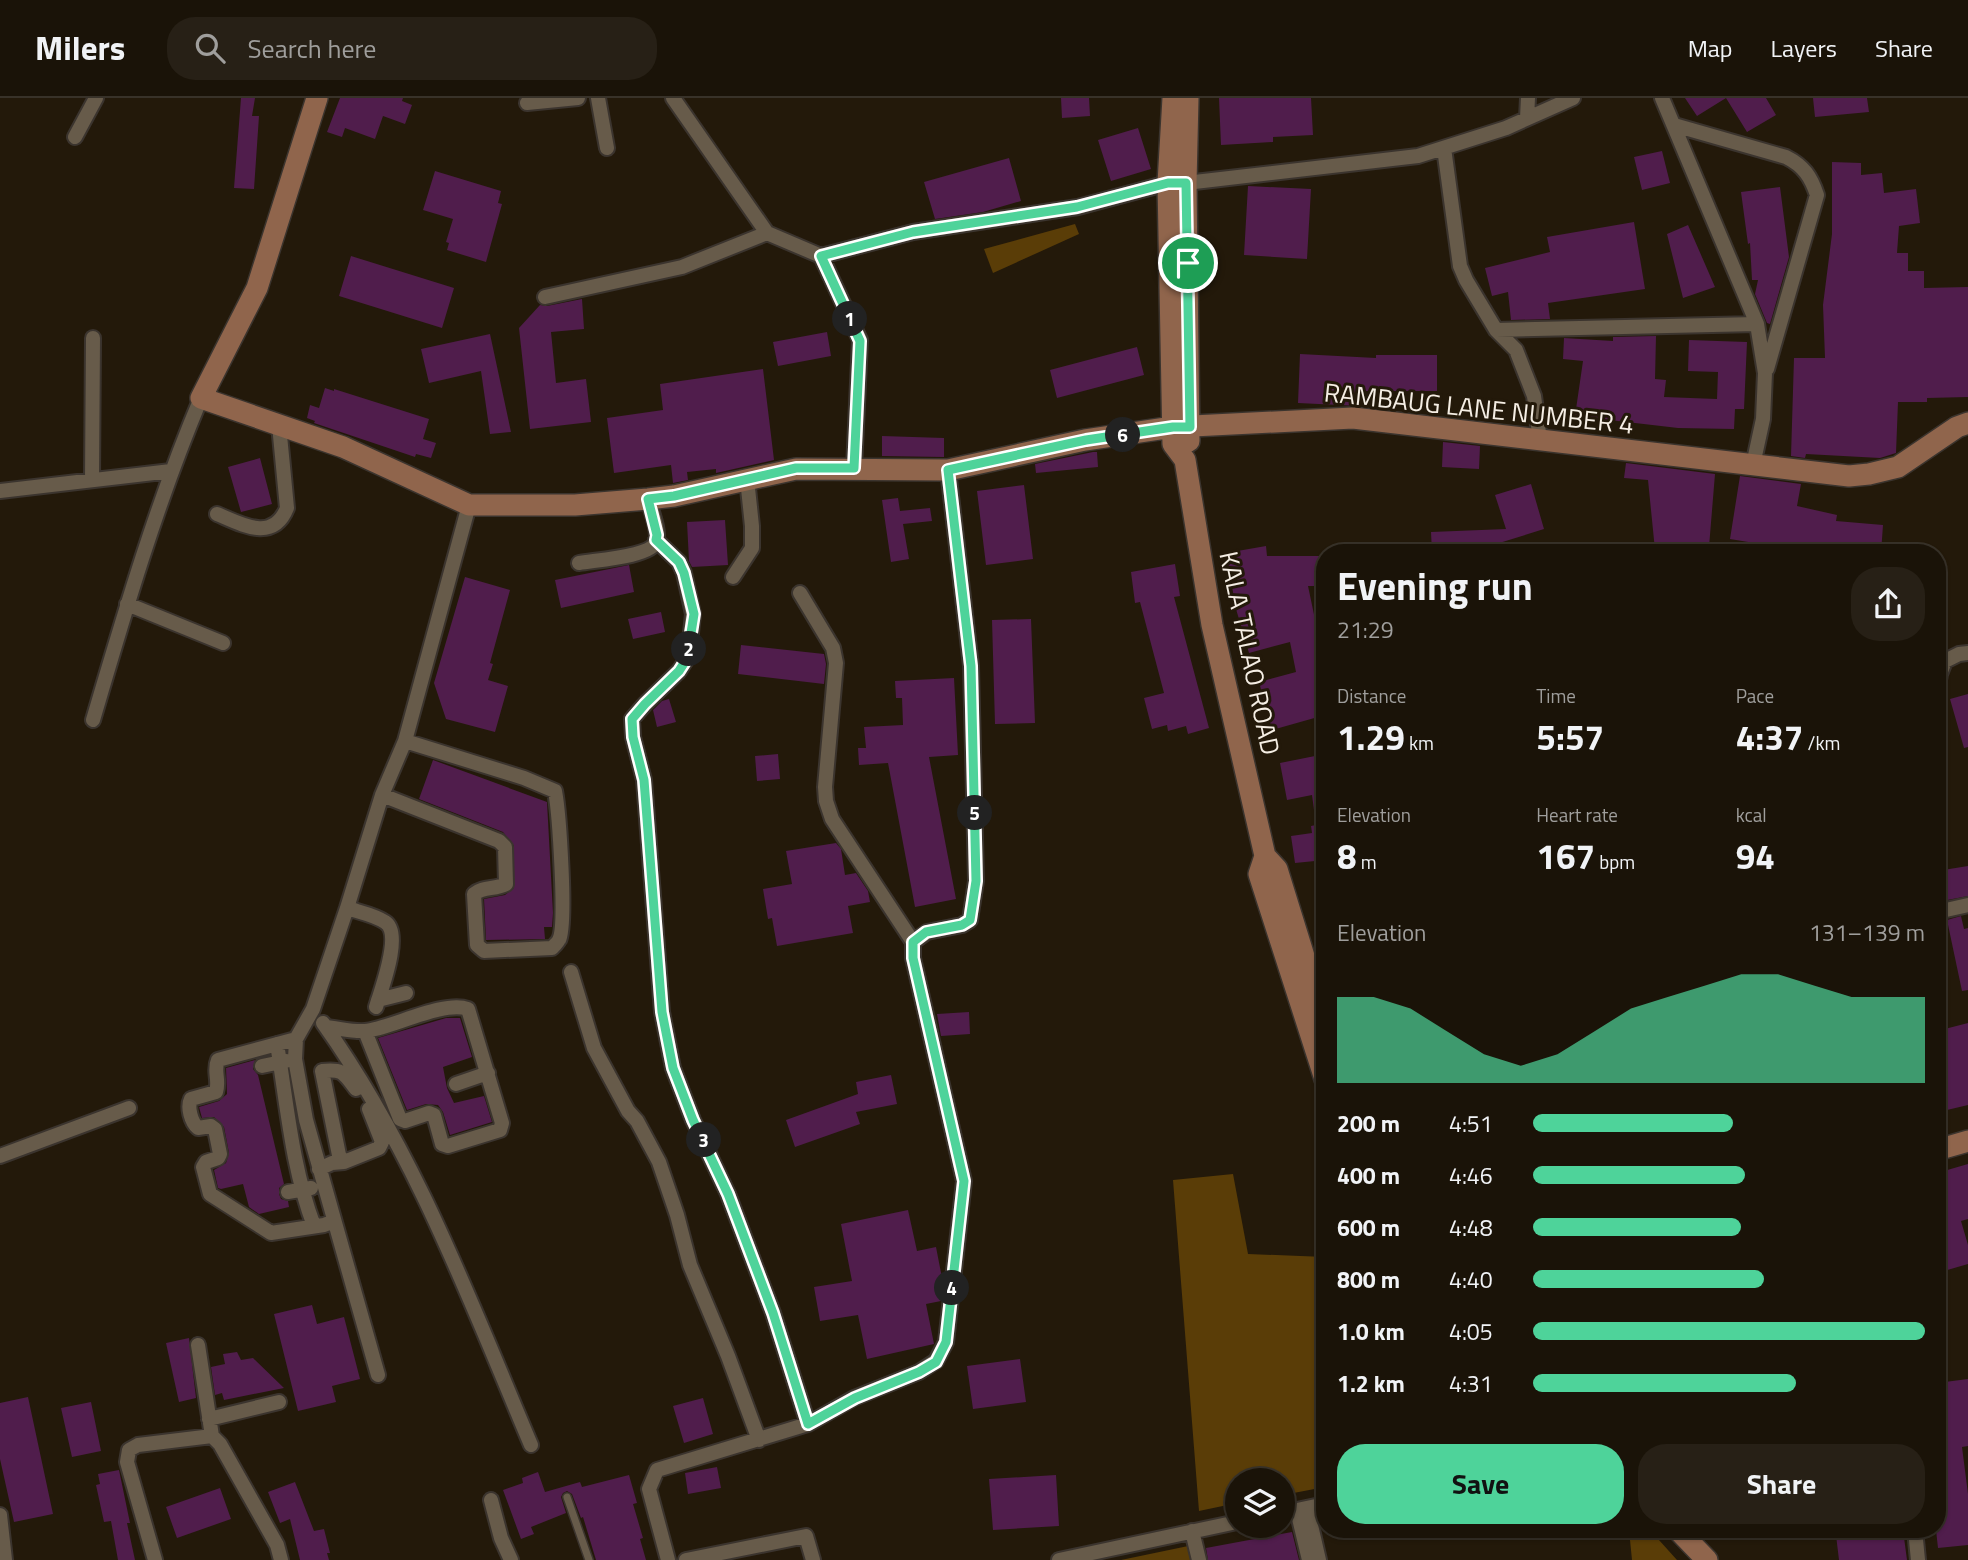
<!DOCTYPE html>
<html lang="en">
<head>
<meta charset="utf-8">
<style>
  body { margin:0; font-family:"Titillium Web",sans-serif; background:#272016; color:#f1f3f6; height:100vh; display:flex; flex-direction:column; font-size:26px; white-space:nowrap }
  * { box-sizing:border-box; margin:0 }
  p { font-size:23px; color:#9f9e9c }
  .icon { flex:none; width:38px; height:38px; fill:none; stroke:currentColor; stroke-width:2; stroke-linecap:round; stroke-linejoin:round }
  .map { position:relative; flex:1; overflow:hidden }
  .panel { position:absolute; left:1316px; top:446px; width:630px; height:994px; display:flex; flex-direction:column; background:#1a1308; border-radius:28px; box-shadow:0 2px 5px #0004,0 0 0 2px #383229 }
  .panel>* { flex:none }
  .fabs { position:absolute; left:1225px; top:1370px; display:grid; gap:14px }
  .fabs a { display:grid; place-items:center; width:70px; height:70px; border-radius:50%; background:#1a1308; box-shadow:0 2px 5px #0004,0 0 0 2px #383229; font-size:35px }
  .pin { position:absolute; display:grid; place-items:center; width:60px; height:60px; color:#fff; margin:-30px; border:4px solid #fff; border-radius:50%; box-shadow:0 2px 7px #0007 }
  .km { position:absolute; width:35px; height:35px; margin:-18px; border-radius:50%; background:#222; color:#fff; font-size:19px; line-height:35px; text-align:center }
  .round { display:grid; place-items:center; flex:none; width:74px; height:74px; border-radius:28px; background:#272016 }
  .summary { display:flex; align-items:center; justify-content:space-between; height:119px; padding:0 21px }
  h1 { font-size:38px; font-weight:700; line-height:52px }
  .figures { display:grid; grid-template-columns:repeat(3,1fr); gap:10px; height:119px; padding:7px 21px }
  .figures div { display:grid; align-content:center }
  .figures b { font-size:35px; font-weight:700 }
  .figures small { font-size:19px; font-weight:400 }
  .figures p { font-size:19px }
  .chart { height:196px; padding:14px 21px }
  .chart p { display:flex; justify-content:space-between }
  .chart svg { width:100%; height:126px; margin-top:7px; fill:#4ed39a; opacity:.7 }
  .primary-button { display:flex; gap:14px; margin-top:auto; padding:14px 21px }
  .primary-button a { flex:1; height:80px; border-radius:28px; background:#4ed39a; color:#111; font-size:28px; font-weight:700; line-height:80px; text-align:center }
  .primary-button a+a { background:#272016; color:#f1f3f6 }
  ul { padding:0 21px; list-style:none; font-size:23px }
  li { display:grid; grid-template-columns:112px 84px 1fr; align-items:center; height:52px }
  li i { height:18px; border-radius:9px; background:#4ed39a }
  header { display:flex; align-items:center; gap:42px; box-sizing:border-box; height:98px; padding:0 35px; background:#1a1308; border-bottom:2px solid #383229 }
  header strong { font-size:33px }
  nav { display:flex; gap:38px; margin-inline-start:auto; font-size:24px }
  .search { width:490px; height:63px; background:#272016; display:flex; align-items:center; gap:18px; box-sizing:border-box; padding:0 24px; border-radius:28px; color:#9f9e9c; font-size:26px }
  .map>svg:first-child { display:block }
  .green { fill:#5a3d07 }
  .building { fill:#501d4c }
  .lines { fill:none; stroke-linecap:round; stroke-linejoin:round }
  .lane-casing { stroke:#3b342e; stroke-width:10 }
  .street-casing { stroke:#3b342e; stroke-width:18 }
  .secondary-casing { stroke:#3b342e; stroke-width:24 }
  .lane { stroke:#675b4a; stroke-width:7 }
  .street { stroke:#675b4a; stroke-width:14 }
  .secondary { stroke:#90654c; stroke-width:21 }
  .route-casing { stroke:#fff; stroke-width:14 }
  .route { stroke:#4ed39a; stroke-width:9 }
  .labels { text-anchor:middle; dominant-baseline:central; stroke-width:6; stroke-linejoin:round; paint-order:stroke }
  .street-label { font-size:26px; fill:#f5eee4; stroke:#23190a }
</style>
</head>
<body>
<header>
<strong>Milers</strong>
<div class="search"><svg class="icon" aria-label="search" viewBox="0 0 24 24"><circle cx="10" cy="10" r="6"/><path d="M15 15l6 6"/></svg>Search here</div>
<nav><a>Map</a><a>Layers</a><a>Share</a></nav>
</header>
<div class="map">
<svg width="1968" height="1462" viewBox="0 0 1968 1462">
  <rect width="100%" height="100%" fill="#23190a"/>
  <path class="green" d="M1075,126l4,10 -86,39 -9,-24z
    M1233,1076l15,80 77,3v230l-42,8v-15h-46v23l-38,8 -26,-331z
    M1629,1432h21l27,30h-45z
    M1193,1447l2,15h-74z"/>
  <path class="building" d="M241,0h14l-3,18h7l-5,73 -20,-1z
    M340,0h63l-1,3 10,4 -7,19 -22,-8 -8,23 -30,-11 -3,9 -15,-5z
    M1061,0h28l1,18 -28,2z
    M1219,0h92l2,37 -40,2v5l-52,3z
    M1685,0h81l10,17 -29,17 -21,-34 -29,18z
    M1813,0h54l2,14 -54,5z
    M1138,30l13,41 -40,12 -13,-41z
    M1662,53l8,32 -28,7 -8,-33z
    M1009,60l12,43 -38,11 -48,7 -11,-37z
    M1832,64l29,1v12l21,-2 2,20 32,-4 4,34 -21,3 -2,27h11v18h16v17l44,-1v110l-41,1v4h-29l-2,51 -16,5 -74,-4 -1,4 -14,-2 3,-98h31l-2,-53 9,-71z
    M435,73l66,20 -3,12 4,1 -16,58 -39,-12 2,-7 -3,-1 7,-23 -30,-9z
    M1248,88l63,3 -4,70 -63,-4z
    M1780,89l9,70 -19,67 -3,-1 -12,-29 3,-14h-6l-2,-37 -2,1 -7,-52z
    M1634,124l11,67 -97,14 2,16 -39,1 -3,-28 -16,4 -7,-28 65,-16 -3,-15z
    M1688,127l27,62 -32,11 -16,-64z
    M351,158l103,32 -12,40 -103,-32z
    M582,201l2,30 -33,3 5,51 30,-4 5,43 -61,7 -11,-101 21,-23 7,1z
    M827,234l4,24 -53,10 -5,-24z
    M490,236l21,98 -21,2 -9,-63 -52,12 -8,-34z
    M1656,238l-1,43 11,1 -2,17 53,2 1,-27 -30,-1 1,-31 58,2 -3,67h-9l-1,20 -56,-1 -103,-12 8,-55 -20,-2 1,-21 49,3v-4z
    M1137,249l7,28 -87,23 -7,-28z
    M1300,256l76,4v-3h61v36h-77v15l-62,-3z
    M763,271l11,91 -58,13v-4l-29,3 1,8 -15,3 -2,-18 -57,8 -7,-55 56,-8 -3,-26z
    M325,290l9,3v-2l95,30 -6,20 13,4 -5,15 -15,-4 -1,3 -101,-34 1,-2 -8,-3 3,-13 9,3z
    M882,338l62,2v19l-62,-1z
    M1443,344l37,4 -1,23 -37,-2z
    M1093,354h4l1,15 -62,6 -1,-9z
    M260,360l12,46 -31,8 -13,-45z
    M1626,365l89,11 -6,73 -54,3 -7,-70 -24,-2z
    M1740,378l61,8 -4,22 40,9 -1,6 47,4 -2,28h-49l-41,-9 -1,5 -60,-10z
    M1531,386l13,45 -48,15 1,7 -65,2 -1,-21 75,-3 -11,-34z
    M1024,387l9,74 -47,6 -9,-74z
    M898,400l2,13 30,-3 2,13 -29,3 6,35 -18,3 -9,-62z
    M725,422l3,45 -36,2 -3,-6 -2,-39z
    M1266,448l1,10h58v30h-17l12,57 -5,1 10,37v34l-53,15 -13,-48 37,-10 -6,-30 -41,11 -13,-44 -10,-56z
    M1175,466l5,32 -6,1 35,131 -21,6 -2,-8 -18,5 -1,-6 -15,4 -8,-31 20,-5 -24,-91 -5,1 -4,-31z
    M629,467l5,27 -73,16 -6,-28z
    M465,479l45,13 -20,73 3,1 -5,16 20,6 -13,46 -49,-13 -12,-36z
    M661,514l4,20 -32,7 -5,-20z
    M1031,521l4,104 -40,1 -3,-104z
    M741,547l83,9 2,10 -2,20 -86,-10z
    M954,580l4,77 -29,2 27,142 -41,8 -27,-144 -29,2 -1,-17h8l-2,-21 39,-2 -1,-27h-6l-1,-17z
    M1968,596v53l-4,1 -14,-49z
    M669,601l7,23 -19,5 -4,-17 9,-9z
    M778,656l2,25 -23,2 -2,-25z
    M1325,656v110l-10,1v-4l-20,2 -4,-27 21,-3 -1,-7 5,-1 -4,-30 -25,5 -7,-37z
    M433,662l114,42 6,111 -1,14h-8l1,12 -59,1 -2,-41 21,-4 9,-7v-42l-11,-14 -84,-33z
    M836,745l5,6 4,26 11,-2 12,18 2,11 -22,4 5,27 -76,13 -5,-28 -4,1 -5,-30 29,-5 -6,-33z
    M1968,768v30l-31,6v-31z
    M1961,818l3,13 4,-1v62l-6,1 -15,-71z
    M969,914l1,22 -29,2 -4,-22z
    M446,920h14l12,39 -29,10 4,21 7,15 30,-7 8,26 -42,13 -7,-23 -5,-7 -12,-1 -19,6 -29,-72z
    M1968,925v82l-21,5 -10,-38v-41z
    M255,962l-2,9 5,6 26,109 -5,4v6l2,5 7,2 1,6 -30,7 -10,-7 -6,-23 -22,5 -3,-1 -4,-18 12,-7 3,-10 -5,-26 -10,-10 -12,1 -3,-11 20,-6 8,-7 -1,-26z
    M891,977l6,29 -41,8 4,12 -65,23 -9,-27 72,-26 -2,-12z
    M1968,1066v55l-7,2 7,24v19l-31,9v-100z
    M908,1112l9,41 19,-4 7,36 -2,18 -15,3 8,40 -67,15 -9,-44 -38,6 -6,-34 38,-6 -11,-57z
    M312,1207l5,19 27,-7 16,62 -28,7 4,16 -38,9 -24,-97z
    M189,1240l7,60 -17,4 -13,-59z
    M237,1254l4,8 12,-2 31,30 -60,12 -2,-7 -7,2 -4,-28 14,-3 -2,-10z
    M1020,1261l6,43 -53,7 -6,-43z
    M1968,1281v67l-6,1 6,47v51l-30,3 -2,-18 1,-67 10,-2 -10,-78z
    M28,1299l25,117 -39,8 -14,-63v-56z
    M703,1300l10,36 -29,9 -11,-37z
    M91,1304l10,49 -29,6 -11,-49z
    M717,1369l4,21 -33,6 -3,-21z
    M119,1372l11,53h-3l8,37h-17l-7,-39 -7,1 -8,-37 4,-1 -2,-10z
    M538,1374l7,20 35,-10 2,5 47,-12 8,28 -4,1 10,34 -3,1 6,21h-50l-13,-43 -2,1 -9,-24 -5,-3 -4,2 -2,4 5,16 -35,14 3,7 -13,5 -18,-49 20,-7 -1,-5z
    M1056,1377l3,51 -66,4 -4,-51z
    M295,1384l19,49 10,-2 6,24h-3l2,7h-29l-10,-41 -10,4 -12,-31z
    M220,1390l11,31 -54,19 -11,-31z
    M1877,1432h26l4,30h-68l-3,-25z
    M1292,1434l7,28h-91l-2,-12z"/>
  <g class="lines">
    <g class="lane-casing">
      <path id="lane" d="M567,1399l22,63"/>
    </g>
    <g class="street-casing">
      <path id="street" d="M598,0l9,50
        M673,0l94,135 54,23 39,84 -6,128
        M1662,0l95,226 8,49 -2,46 -10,46
        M527,5l51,-5
        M1527,20l1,-20
        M1674,27l112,32c18,9 25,20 31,38l-50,174
        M75,39l21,-39
        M1444,50l16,118 6,14 30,50 20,20 18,46 6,44
        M821,158l92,-24 165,-25 90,-24h18l232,-27 88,-28 67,-30
        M545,199l137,-30 85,-34
        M1496,232l261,-6
        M92,382l1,-142
        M0,393l171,-20
        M217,416c24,10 56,29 70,-6l-8,-83
        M656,442l23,22 5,11 9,41 -2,19 -3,24 -9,14 -34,33 -13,15 1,18 11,43 18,232 11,56 20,52 35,74 45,119 35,111
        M579,465c16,-3 71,-6 77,-21 4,-11 -5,-31 -8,-43
        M733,479l19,-29v-22l-5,-47
        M800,495l33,55 3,15 -11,124 1,14 6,18 81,123
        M127,506l96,39
        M1937,594l3,-18 5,-13 14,-7 9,-1
        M93,622c32,-109 64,-218 108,-322
        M382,697l117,46 6,6 1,37c-11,6 -23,2 -32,10l3,51 7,6 68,-3c1,-1 7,-7 7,-8 8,-15 0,-128 -4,-149l-31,-13 -119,-37
        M347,810c12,4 28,7 38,14 18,11 -4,68 -9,85
        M1937,814l31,-7
        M571,874l23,76 34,63 9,10 22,41 18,53 13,50 38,91 31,84
        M378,902l28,-7
        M323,925c92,129 147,278 208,422
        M326,929c12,1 26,5 39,4 25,-2 78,-31 103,-22l34,114 -2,7 -52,16 -6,-2 -8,-29 -5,-2 -24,8 -5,-2 -35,-88
        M296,941l-78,21c-5,11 2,20 -2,32l-25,7c-4,8 0,23 7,29l13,-2 4,3 5,25 -2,4 -12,4 -3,5 7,27 61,39 53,-8 10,-4
        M277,946c10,60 15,124 37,182
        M262,968l24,-5
        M456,986l32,-11
        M0,1058l129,-48
        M344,1064l-5,-7 -17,-84c21,-2 21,1 34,18
        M319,1071l13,-6 12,-1 35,-14 3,-6 -13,-33
        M288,1094l23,-4
        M198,1247l14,91
        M378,1277l-72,-255 -11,-61 1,-20 17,-30 34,-101 35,-113 23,-54 64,-236
        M209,1321l70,-17
        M491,1402l10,38 10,22
        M1307,1410l12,52
        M1297,1412l12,50
        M1283,1415l42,-9
        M0,1417l5,45
        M1915,1432l3,30
        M1192,1433l7,29
        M155,1462l-28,-98 2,-12 9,-5 74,-9 8,8 57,101 4,15
        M668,1462l-19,-71 8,-19 151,-46 46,-26 65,-26 17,-11 10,-19 18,-161 -51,-223v-16l14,-10 35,-7 8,-5 6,-39 -5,-215 -23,-196
        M686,1462l120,-24 7,24
        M1059,1462l178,-38"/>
    </g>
    <g class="secondary-casing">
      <path id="secondary" d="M317,0l-60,190 -56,110 142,49 126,58h106l73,-6 26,-3 122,-27 152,1 137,-30 88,-13 180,-9 496,58 20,-2 29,-7 59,-40 11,-4
        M1173,0l-5,85 5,261 12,16 27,165 53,231 -6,18 66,205
        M1188,0l-2,85 3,258
        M1265,758l12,13 48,155
        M1937,1052l31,-9
        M1678,1432l29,30"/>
    </g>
    <use href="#lane" class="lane"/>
    <use href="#street" class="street"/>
    <use href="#secondary" class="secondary"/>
  </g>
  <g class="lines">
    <g class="route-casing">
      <path id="route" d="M1168,85h18l4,244h-17l-87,13 -138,30 23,196 5,215 -6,39 -8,5 -36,7 -13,10v16l51,223 -18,161 -10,20 -17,10 -64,26 -47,26 -35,-111 -45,-119 -35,-74 -20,-52 -11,-56 -18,-232 -11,-43 -1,-18 13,-15 34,-33 9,-14 3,-24 3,-19 -10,-41 -5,-11 -23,-22 1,-5 -9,-36 26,-3 122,-28h58l6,-127 -39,-85 92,-24 164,-25z"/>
    </g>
    <use href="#route" class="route"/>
  </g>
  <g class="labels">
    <g class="street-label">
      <text transform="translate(1479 310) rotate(6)">RAMBAUG LANE NUMBER 4</text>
      <text transform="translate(1250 555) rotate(78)">KALA TALAO ROAD</text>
    </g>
  </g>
</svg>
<div class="fabs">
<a><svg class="icon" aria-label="layers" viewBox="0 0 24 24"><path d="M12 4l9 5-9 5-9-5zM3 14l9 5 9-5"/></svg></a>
</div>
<div class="pin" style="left:1188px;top:165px;background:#1e9e55"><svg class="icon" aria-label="arrive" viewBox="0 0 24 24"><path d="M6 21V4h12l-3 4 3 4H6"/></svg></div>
<b class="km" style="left:850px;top:221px">1</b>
<b class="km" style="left:689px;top:551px">2</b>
<b class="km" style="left:704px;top:1042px">3</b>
<b class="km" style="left:952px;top:1190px">4</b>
<b class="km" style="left:975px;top:715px">5</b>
<b class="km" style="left:1123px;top:337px">6</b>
<section class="panel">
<div class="summary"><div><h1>Evening run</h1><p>21:29</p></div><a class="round"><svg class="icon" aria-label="share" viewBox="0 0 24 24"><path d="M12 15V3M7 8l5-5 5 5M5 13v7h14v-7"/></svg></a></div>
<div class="figures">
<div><p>Distance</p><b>1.29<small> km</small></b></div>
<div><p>Time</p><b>5:57</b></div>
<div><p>Pace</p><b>4:37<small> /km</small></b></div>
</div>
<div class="figures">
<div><p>Elevation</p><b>8<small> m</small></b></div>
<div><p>Heart rate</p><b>167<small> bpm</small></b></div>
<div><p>kcal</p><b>94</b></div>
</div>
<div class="chart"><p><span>Elevation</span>131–139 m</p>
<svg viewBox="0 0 160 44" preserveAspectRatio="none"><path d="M0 44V14L10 14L20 18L30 26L40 34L50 38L60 34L70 26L80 18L90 14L100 10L110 6L120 6L130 10L140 14L150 14L160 14V44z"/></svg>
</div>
<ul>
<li><b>200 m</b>4:51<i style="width:51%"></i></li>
<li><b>400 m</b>4:46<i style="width:54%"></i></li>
<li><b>600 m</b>4:48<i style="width:53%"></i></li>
<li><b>800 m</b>4:40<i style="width:59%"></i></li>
<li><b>1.0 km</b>4:05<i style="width:100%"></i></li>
<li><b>1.2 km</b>4:31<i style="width:67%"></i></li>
</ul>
<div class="primary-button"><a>Save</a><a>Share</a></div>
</section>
</div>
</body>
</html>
